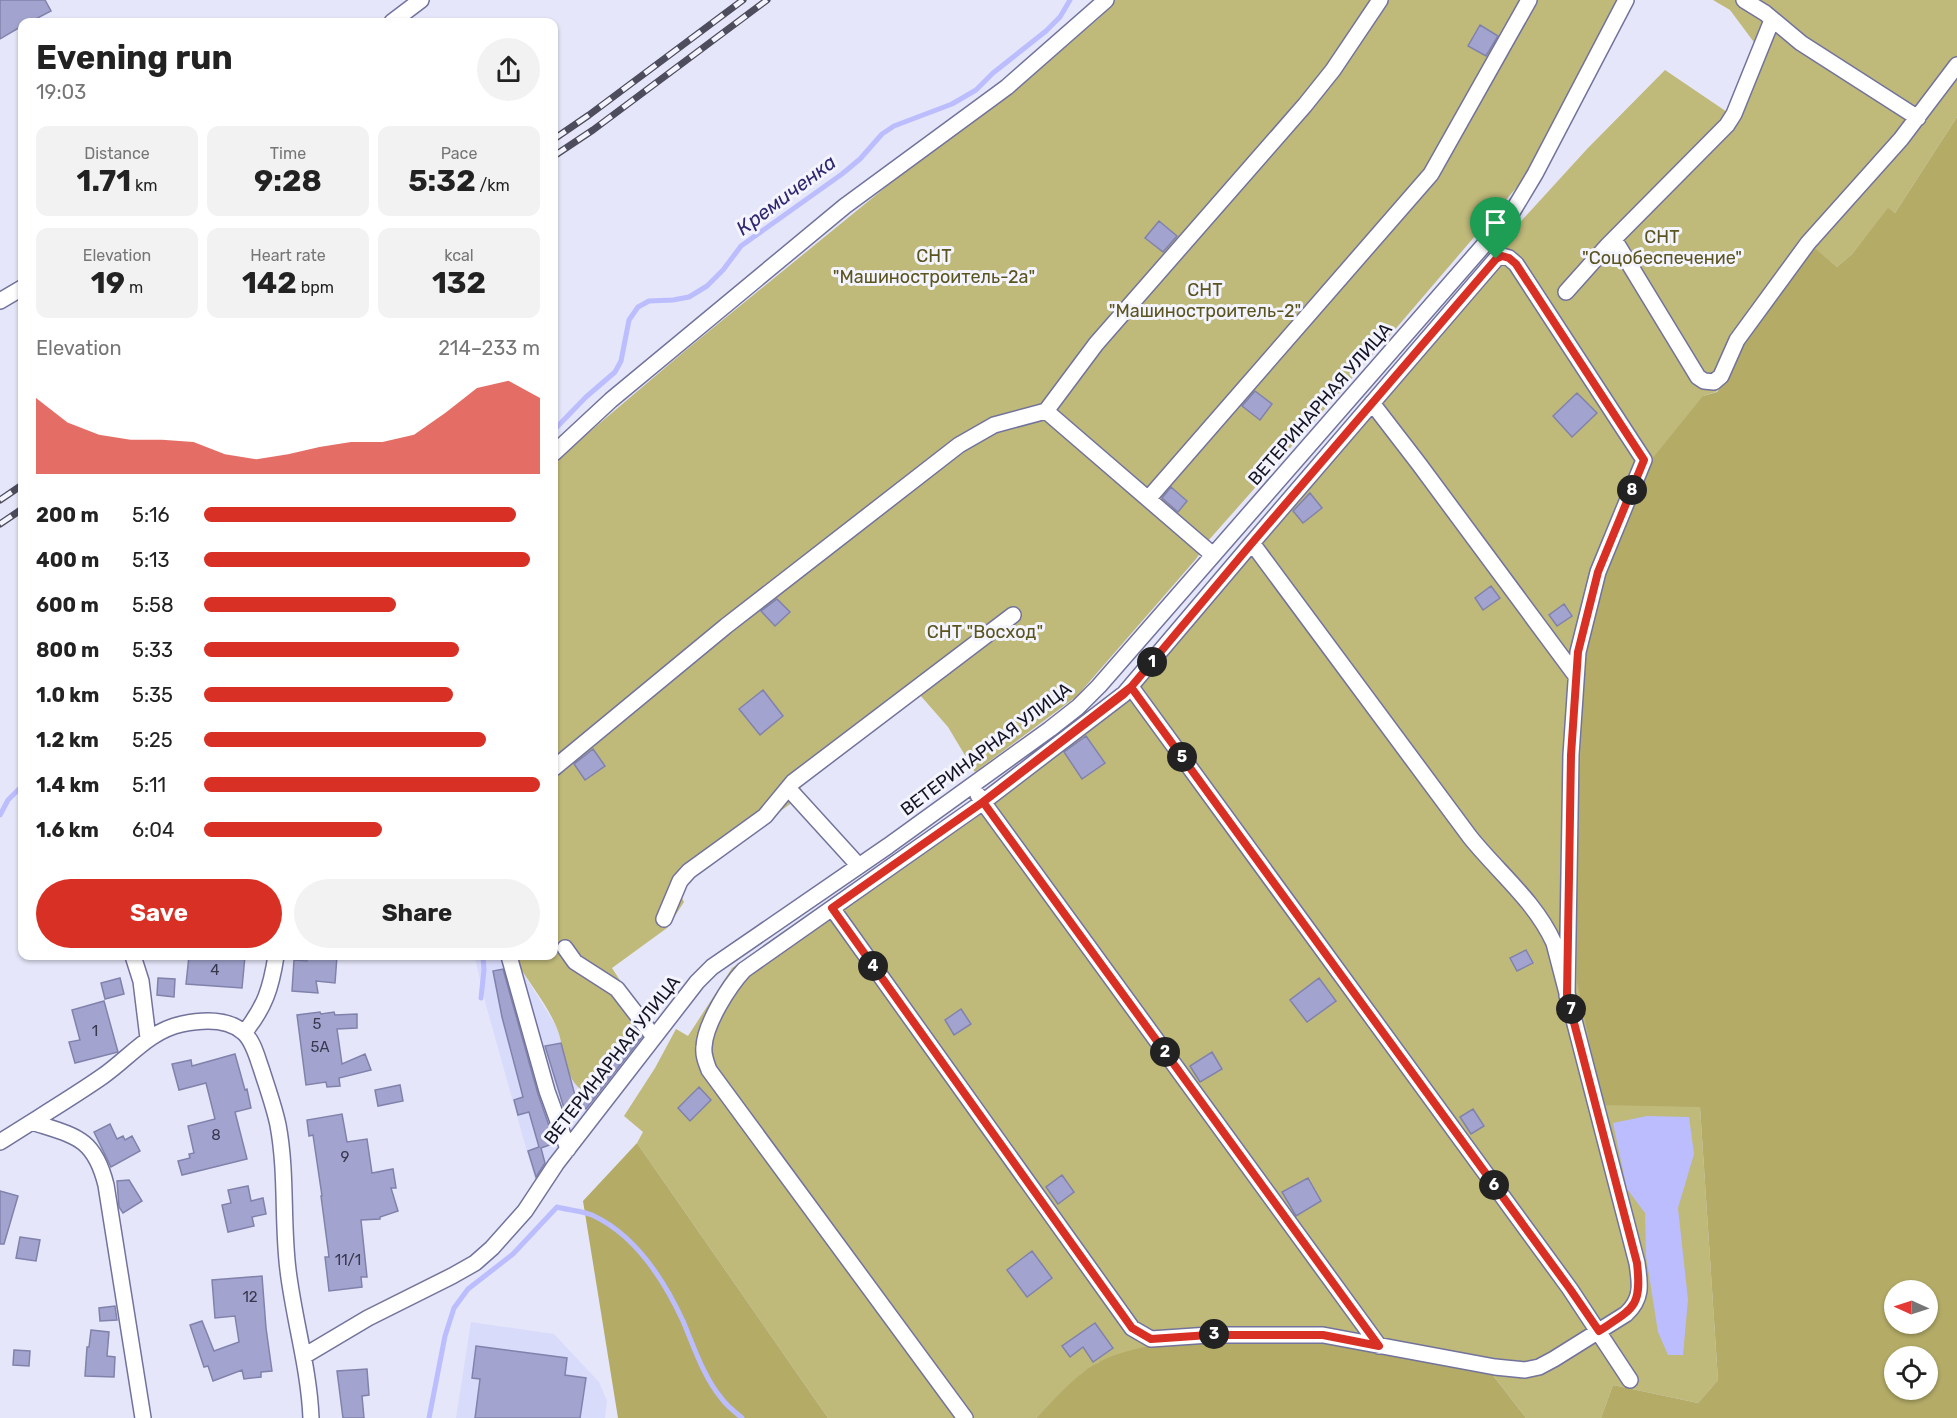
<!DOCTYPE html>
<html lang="en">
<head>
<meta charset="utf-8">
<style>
  body { margin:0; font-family:Rubik,sans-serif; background:#f2f2f2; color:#222; height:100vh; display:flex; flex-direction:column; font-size:22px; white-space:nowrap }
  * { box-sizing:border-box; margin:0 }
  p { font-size:20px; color:#767676 }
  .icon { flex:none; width:33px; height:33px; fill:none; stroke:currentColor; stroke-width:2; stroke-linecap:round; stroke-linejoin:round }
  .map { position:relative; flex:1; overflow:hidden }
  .sheet { position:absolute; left:18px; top:18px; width:540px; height:942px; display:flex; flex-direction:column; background:#fff; border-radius:12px; box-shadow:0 2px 4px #0004 }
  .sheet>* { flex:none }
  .needle { width:39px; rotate:273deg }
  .controls { position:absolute; left:1884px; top:1280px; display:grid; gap:12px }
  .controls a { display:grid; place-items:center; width:54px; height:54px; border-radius:50%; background:#fff; box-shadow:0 2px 4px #0004; font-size:30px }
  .pin { position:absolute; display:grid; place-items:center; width:51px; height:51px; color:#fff; margin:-62px -26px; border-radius:50% 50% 50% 0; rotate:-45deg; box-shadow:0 0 6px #0007 }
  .pin .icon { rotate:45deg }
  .km { position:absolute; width:30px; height:30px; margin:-15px; border-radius:50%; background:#222; color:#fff; font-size:16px; line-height:30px; text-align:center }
  .round { display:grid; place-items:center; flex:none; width:63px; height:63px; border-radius:32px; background:#f2f2f2 }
  .headline { display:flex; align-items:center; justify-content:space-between; height:102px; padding:0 18px }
  h1 { font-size:33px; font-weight:700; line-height:45px }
  .stats { display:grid; grid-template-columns:repeat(3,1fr); gap:9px; height:102px; padding:6px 18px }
  .stats div { display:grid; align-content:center; border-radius:12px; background:#f2f2f2; text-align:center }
  .stats b { font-size:30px; font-weight:700 }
  .stats small { font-size:16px; font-weight:400 }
  .stats p { font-size:16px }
  .chart { height:168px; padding:12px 18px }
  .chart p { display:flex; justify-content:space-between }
  .chart svg { width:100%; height:108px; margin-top:6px; fill:#d93025; opacity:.7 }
  .cta { display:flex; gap:12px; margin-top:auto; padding:12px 18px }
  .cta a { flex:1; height:69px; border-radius:36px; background:#d93025; color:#fff; font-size:24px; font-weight:700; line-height:69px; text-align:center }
  .cta a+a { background:#f2f2f2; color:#222 }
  ul { padding:0 18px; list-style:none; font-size:20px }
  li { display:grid; grid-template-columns:96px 72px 1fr; align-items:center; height:45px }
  li i { height:15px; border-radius:8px; background:#d93025 }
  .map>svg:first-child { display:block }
  .built { fill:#d9dbfb }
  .green { fill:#bfb97a }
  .forest { fill:#b3ab66; fill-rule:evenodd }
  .water { fill:#bbbdfe }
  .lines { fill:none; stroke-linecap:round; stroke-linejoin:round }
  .stream { stroke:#bbbdfe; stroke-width:5 }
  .building { fill:#a2a4cf; stroke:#8182ac; stroke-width:1.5 }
  .street-casing { stroke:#72739c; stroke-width:18 }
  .street { stroke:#fff; stroke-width:15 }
  .rail-casing { stroke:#4d4d5e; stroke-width:7 }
  .rail { stroke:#f4f4fe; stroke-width:4.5; stroke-dasharray:14; stroke-linecap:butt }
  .route-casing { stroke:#fff; stroke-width:12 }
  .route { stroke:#d93025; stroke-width:8 }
  .labels { text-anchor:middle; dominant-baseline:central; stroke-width:6; stroke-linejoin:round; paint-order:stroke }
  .number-label { font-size:15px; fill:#38384f }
  .park-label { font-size:18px; fill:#5a541f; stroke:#f4f4fe }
  .street-label { font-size:18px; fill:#141424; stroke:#f4f4fe }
  .water-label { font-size:20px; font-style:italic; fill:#302770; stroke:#f4f4fe }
</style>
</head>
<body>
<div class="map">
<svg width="1957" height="1418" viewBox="0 0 1957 1418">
  <rect width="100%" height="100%" fill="#e5e6f9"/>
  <path class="built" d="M484,956h33l2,10 37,60 29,65 51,-67 15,13 -115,147 -50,-179 -11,-47z
    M471,1322l83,12 45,48 8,19 -2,17h-149z"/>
  <path class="green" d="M1115,0h503l-71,140 -30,47 -119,139 -190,215 -12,18 -119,137 -102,76 -27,-45 -28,-32 -121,91 5,8 -106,77 -18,23 4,8 -17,26 -55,40 27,42 -3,14 -51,68c-23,-13 -19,-44 -29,-66 -9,-21 -25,-41 -37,-60l-2,-10h37v-494l132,-112 212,-173 113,-83 88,-76z
    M1713,0h244v117l-62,96 -7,-4 -36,45 -15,13 -26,-21 -95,146 -13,4 -3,711 18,273 -20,23 -85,-18 -12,33h-75l-38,-49 -389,-7 -17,11 -46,45h-208l-191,-275 6,-11 -19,-16 31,-48 21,-39 12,7 44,-68 250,-174 138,-105 130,-156 253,-292 84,-92 78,-79 62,42 29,-67 -26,-35z"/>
  <path class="forest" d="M1957,117v1301h-356l12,-33 85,18 20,-23 -18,-273 -98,-2 -25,-124v-147l8,-182 19,-76 48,-117 51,-63 14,-4 11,-16 12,-27 71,-104 26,22 15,-13 36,-46 7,5zM1894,1290h34v33h-34zM1894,1356h34v33h-34z
    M637,1143l191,275h-210l-35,-217z
    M1270,1340l57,3 161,26 38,49h-490c15,-15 30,-32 46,-45 47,-37 132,-32 188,-33z"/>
  <path class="water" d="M1647,1116l42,1 5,37 -16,54 10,92 -5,55h-15l-10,-23 -12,-76 -1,-43 -18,-24 -14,-66z"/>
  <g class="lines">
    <path class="stream" d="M554,430l32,-33 29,-25 6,-11 8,-41 9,-13 11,-6 24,-1 16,-3 18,-11 16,-16 18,-24 101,-72 18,-15 22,-25 12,-8 58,-22 24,-14 17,-17 53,-42 14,-14 10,-17
      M0,815l8,-15 14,-14
      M481,998l3,-28 -1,-14
      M429,1418l16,-82 9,-28 14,-19 45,-35 44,-47c11,3 25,4 35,8 44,20 72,65 91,106 11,26 21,57 39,78 5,7 13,13 20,19"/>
  </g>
  <path class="building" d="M0,0h45l6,11 -21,11h-8v4l-22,13z
    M1480,25l18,11 -12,20 -18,-10z
    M1159,221l18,15 -14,16 -18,-14z
    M1255,391l17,13 -12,16 -18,-14z
    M1577,393l20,20 -25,24 -19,-21z
    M1171,487l16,14 -9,11 -16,-14z
    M1310,493l12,15 -19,15 -10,-12z
    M1491,586l9,12 -17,12 -8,-12z
    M777,599l13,13 -15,14 -14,-15z
    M1564,604l8,12 -15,10 -8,-11z
    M763,690l20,26 -23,19 -21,-26z
    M1086,736l19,27 -23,16 -18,-27z
    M593,749l12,17 -20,14 -11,-16z
    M1526,950l7,13 -16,8 -7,-13z
    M189,956h56l-3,32 -56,-4z
    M307,956h30l-2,27 -19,-2 2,12 -26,-2 2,-31 13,1z
    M503,969l35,125 17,49 -14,5 4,15 -9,14 -8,-26 11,-4 -10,-35 -11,3 -4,-15 9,-3 -21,-80 -9,-46z
    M120,978l4,16 -19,5 -4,-16z
    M158,978l17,1 -1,18 -17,-2z
    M1319,978l17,23 -29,21 -17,-22z
    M104,1001l14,51 -43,11 -6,-21 11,-2 -8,-30z
    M961,1009l10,15 -17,11 -9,-15z
    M320,1012l1,2 13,-2 1,3 22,-1v14l-20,1 5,35 23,-10 6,16 -32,8 1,8 -13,1 -1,-5 -20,3 -9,-70z
    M634,1027l8,10 -56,72 -8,-6 1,5 -8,12 -4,-2 -22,-72 16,-3 16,60z
    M1212,1052l10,17 -22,13 -10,-16z
    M235,1054l10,36 2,-1 4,19 -16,4 12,47 -65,16 -4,-14 12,-3 -1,-4 5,-1 -6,-27 27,-7 -9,-36 -27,7 -7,-26 19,-4 1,6z
    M400,1085l3,16 -25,5 -3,-16z
    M699,1087l12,13 -21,21 -12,-13z
    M1473,1109l11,17 -13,8 -11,-17z
    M342,1114l5,28 20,-3 5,34 21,-4 3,19h-5l7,23 -18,6v2l-19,1 6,57h-6l1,10 -33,4 -4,-34h4l-8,-61h1l-9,-61 -4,1 -2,-16z
    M110,1124l7,15 6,-3 2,4 7,-4 8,15 -29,16 -17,-35z
    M1062,1175l12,17 -16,12 -12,-17z
    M1308,1178l13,23 -25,15 -14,-24z
    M129,1180l13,21 -19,12 -4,-6 -2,-26z
    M248,1186l3,15 12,-3 3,16 -14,3 2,9 -26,6 -6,-27 9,-2 -3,-13z
    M0,1191l18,5 -14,48h-4z
    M20,1237l20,3 -4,21 -20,-3z
    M1032,1251l20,27 -25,19 -20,-27z
    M262,1276l4,52 6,43 -11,1v5l-17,2 -2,-9 -29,11 -5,-15 -4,1 -14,-42 12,-4 12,30 25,-9 -4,-26 -20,2 -3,-38z
    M115,1306l2,14 -17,1 -1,-13z
    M1095,1323l18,25 -20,14 -10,-15 -13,10 -8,-11z
    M91,1330l18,2 -2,24 8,1 -1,20 -29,-1 2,-29h2z
    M476,1346l91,12 -2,17 21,3 -6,40h-105l5,-39 -8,-1z
    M14,1350l16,1 -1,15 -16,-1z
    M367,1369l2,26 -7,1 2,22h-21l-6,-47z"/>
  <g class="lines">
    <g class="street-casing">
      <path id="street" d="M1744,0l21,13 36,30 117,75
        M392,22l29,-22
        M1614,239l84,138 6,4 10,1 7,-6 16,-36 71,-97 93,-104 56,-74
        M1566,292l42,-47 119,-120 7,-11 38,-94
        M0,301l22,-13
        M1372,403l47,61 157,212
        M554,453l57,-53 234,-194 162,-119 99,-87
        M1148,499l283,-325 98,-174
        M1213,555l-167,-144 50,-67 209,-239 28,-35 47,-70
        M1131,687l439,602 60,91
        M554,768l172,-142 233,-181 35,-20 52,-14
        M788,788l71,78
        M978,795l401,551
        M832,908l300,420 19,11 58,-4h114l172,32 30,3 14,-3 15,-8 72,-45c17,-16 14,-30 11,-51l-83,-320c-19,-42 -56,-71 -84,-106l-218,-294
        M664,919l16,-38 9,-10 76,-55 28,-34 220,-167
        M565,948l10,14 42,27 37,48
        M133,956l8,25 7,57
        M509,956l38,135 21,58
        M244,1033c21,-26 27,-45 32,-77
        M32,1122c43,14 62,15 74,63l37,233
        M0,1142c34,-22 70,-43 103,-66 27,-19 46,-45 79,-52 19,-4 45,-6 61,8 10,8 14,25 18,36 6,19 13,38 17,57 9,48 4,97 10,145 6,50 21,98 23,148
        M304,1356l64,-38 84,-42 23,-13 17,-15 33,-37 31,-47 141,-182 15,-15 176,-121 162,-117 28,-22 21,-21 412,-472 24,-40 91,-174
        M965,1418l-256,-348c-3,-8 -6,-15 -5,-23 1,-23 25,-61 40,-77l239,-168 141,-108 128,-151 244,-284 6,-3 7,2 7,6 128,196 -46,112 -20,80 -7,103 -4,241"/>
    </g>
    <use href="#street" class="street"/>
    <g class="rail-casing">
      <path id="rail" d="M554,139l35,-24 154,-115
        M554,156l39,-26 174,-130
        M0,500l22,-15
        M0,524l22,-15"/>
    </g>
    <use href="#rail" class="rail"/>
  </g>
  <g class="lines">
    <g class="route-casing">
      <path id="route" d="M1496,259l-244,284 -121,144 -148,115 396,544 -56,-11h-114l-58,4 -19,-11 -300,-420 151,-106 141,-108 7,-7 439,602 29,42c35,-23 43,-24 38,-68l-70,-267 4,-241 7,-103 20,-80 46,-112 -128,-196 -7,-6 -7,-2 -6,3"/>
    </g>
    <use href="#route" class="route"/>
  </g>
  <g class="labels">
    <g class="number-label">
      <text x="215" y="970">4</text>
      <text x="317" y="1024">5</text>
      <text x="95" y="1031">1</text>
      <text x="320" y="1047">5А</text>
      <text x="216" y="1135">8</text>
      <text x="345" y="1157">9</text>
      <text x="348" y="1260">11/1</text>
      <text x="250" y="1297">12</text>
    </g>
    <g class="park-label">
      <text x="1662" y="237">СНТ<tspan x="1662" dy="21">"Соцобеспечение"</tspan></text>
      <text x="934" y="256">СНТ<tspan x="934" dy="21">"Машиностроитель-2а"</tspan></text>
      <text x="1205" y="290">СНТ<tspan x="1205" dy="21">"Машиностроитель-2"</tspan></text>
      <text x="985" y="632">СНТ "Восход"</text>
    </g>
    <g class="street-label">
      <text transform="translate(1320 404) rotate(-49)">ВЕТЕРИНАРНАЯ УЛИЦА</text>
      <text transform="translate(986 749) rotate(-37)">ВЕТЕРИНАРНАЯ УЛИЦА</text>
      <text transform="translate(612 1060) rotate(-52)">ВЕТЕРИНАРНАЯ УЛИЦА</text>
    </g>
    <g class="water-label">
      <text transform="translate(786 195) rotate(-37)">Кремиченка</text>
    </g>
  </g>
</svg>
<div class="controls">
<a><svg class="needle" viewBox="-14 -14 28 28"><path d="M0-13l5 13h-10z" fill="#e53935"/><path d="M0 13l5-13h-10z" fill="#767676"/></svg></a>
<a><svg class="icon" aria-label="locate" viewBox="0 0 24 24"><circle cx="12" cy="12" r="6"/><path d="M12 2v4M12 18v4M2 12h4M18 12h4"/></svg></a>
</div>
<div class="pin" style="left:1496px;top:259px;background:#1e9e55"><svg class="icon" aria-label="arrive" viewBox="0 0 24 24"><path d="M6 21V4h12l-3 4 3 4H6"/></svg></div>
<b class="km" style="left:1152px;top:662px">1</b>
<b class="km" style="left:1165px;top:1052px">2</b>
<b class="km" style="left:1214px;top:1334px">3</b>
<b class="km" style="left:873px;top:966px">4</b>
<b class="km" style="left:1182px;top:757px">5</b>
<b class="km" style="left:1494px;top:1185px">6</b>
<b class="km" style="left:1571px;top:1009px">7</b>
<b class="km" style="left:1632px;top:490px">8</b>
<section class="sheet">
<div class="headline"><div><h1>Evening run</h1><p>19:03</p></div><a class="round"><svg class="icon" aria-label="share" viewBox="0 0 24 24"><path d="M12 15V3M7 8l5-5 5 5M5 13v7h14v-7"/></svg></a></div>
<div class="stats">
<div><p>Distance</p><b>1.71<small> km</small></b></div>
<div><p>Time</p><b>9:28</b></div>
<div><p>Pace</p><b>5:32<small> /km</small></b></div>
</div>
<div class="stats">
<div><p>Elevation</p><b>19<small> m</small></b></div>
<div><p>Heart rate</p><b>142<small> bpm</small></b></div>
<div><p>kcal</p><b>132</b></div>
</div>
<div class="chart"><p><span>Elevation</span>214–233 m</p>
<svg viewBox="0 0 160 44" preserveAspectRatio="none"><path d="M0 44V13L10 23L20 28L30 30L40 30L50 31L60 36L70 38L80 36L90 33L100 31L110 31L120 28L130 19L140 9L150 6L160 13V44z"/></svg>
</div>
<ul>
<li><b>200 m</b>5:16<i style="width:93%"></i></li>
<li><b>400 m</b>5:13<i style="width:97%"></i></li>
<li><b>600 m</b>5:58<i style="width:57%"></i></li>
<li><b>800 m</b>5:33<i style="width:76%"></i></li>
<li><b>1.0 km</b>5:35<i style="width:74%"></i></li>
<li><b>1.2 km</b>5:25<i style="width:84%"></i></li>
<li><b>1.4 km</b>5:11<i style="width:100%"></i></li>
<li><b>1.6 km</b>6:04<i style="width:53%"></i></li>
</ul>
<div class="cta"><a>Save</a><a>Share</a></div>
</section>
</div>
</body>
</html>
